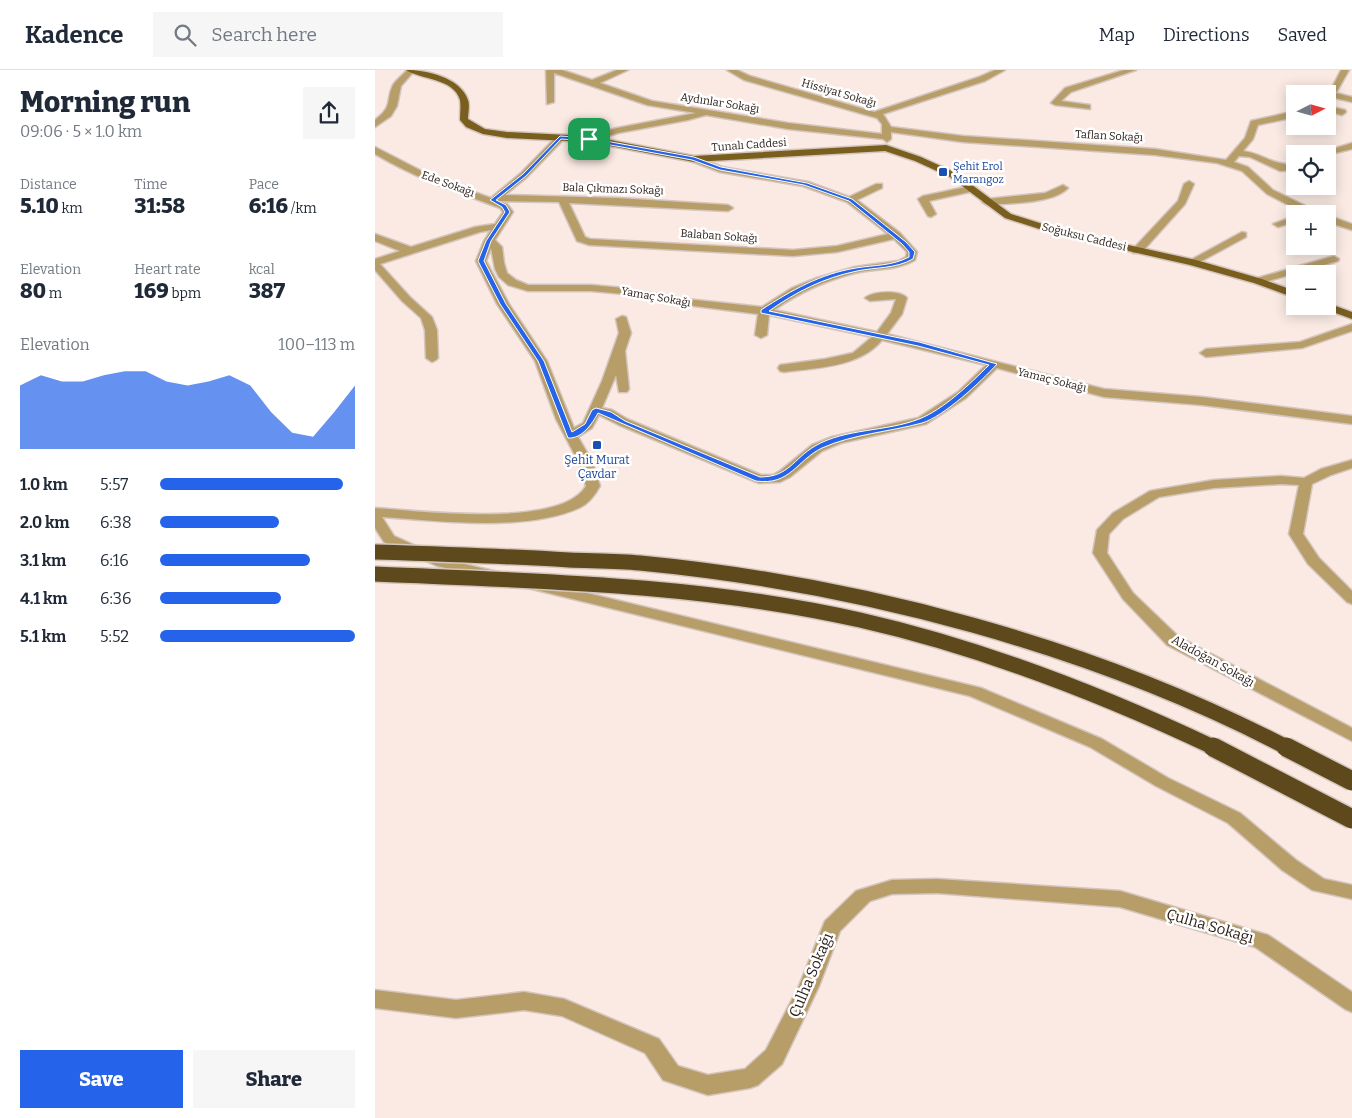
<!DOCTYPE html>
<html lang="en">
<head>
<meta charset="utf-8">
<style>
  body { margin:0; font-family:Bitter,serif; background:#f6f6f7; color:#1f2937; height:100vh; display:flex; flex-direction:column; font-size:19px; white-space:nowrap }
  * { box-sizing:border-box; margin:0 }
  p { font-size:16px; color:#747a83 }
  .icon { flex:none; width:28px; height:28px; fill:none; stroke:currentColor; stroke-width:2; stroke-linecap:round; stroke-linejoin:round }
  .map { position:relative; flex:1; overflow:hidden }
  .panel { display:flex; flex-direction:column; background:#fff; width:375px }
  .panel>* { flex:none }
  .needle { width:32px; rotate:84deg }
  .tools { position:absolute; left:911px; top:15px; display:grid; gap:10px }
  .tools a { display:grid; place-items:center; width:50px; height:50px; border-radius:0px; background:#fff; box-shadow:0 2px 12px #0003; font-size:25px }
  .pin { position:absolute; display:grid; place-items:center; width:42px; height:42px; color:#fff; margin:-21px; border-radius:10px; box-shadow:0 2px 8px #0006 }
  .round { display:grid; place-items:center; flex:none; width:52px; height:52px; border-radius:0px; background:#f6f6f7 }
  .overview { display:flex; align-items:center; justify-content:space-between; height:85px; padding:0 20px }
  h1 { font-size:28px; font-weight:800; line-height:38px }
  .stats { display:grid; grid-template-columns:repeat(3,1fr); gap:8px; height:85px; padding:5px 20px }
  .stats div { display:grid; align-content:center }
  .stats b { font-size:21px; font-weight:800 }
  .stats small { font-size:14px; font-weight:400 }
  .stats p { font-size:14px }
  .chart { height:140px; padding:10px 20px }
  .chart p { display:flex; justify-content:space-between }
  .chart svg { width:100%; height:90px; margin-top:5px; fill:#2563eb; opacity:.7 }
  .cta { display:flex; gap:10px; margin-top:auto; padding:10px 20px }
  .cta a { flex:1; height:58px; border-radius:0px; background:#2563eb; color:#fff; font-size:20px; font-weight:800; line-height:58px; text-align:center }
  .cta a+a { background:#f6f6f7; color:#1f2937 }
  ul { padding:0 20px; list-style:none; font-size:16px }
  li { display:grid; grid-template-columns:80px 60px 1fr; align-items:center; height:38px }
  li i { height:12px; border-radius:6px; background:#2563eb }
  header { display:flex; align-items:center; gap:30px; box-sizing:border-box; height:70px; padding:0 25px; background:#fff; border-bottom:1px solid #e0e1e3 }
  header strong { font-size:24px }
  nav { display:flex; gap:28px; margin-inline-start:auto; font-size:18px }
  .search { width:350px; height:45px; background:#f6f6f7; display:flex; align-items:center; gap:12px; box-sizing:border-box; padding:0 18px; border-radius:0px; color:#747a83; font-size:19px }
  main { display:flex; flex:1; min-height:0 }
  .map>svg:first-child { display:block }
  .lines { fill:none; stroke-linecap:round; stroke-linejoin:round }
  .minor-casing { stroke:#d4c5be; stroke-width:3 }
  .major-casing { stroke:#d4c5be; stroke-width:3 }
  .minor { fill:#b79e69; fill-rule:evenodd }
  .major { fill:#795e1e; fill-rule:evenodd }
  .highway-bridge-far1-casing { stroke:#d4c5be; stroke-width:18; stroke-linecap:butt }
  .highway-bridge-casing { stroke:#d4c5be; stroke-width:22; stroke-linecap:butt }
  .highway-bridge-far1 { stroke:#5d491b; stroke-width:15 }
  .highway-bridge { stroke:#5d491b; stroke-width:19 }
  .route { fill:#2563eb; stroke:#fff; fill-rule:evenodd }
  .transit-dot { fill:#1a4fb4; stroke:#fff; stroke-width:2 }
  .labels { text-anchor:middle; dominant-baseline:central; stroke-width:5; stroke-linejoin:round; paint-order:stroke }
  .far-street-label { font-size:11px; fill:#281a15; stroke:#fff }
  .far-transit-label { font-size:11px; fill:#164399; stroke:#fff; text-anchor:start }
  .transit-label { font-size:12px; fill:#164399; stroke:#fff }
  .street-label { font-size:12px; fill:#281a15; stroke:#fff }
  .near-street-label { font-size:15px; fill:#281a15; stroke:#fff }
</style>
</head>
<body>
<header>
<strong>Kadence</strong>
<div class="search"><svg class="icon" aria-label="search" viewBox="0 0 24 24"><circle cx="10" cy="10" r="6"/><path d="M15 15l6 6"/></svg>Search here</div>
<nav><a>Map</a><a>Directions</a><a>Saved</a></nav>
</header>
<main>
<section class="panel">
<div class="overview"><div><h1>Morning run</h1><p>09:06 · 5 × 1.0 km</p></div><a class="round"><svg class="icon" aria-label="share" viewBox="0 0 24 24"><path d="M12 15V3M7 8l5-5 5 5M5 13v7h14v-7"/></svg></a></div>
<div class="stats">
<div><p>Distance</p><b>5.10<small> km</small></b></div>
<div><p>Time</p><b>31:58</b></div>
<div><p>Pace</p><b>6:16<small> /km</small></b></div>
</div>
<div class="stats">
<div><p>Elevation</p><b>80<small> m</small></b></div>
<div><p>Heart rate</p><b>169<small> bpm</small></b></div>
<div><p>kcal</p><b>387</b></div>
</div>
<div class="chart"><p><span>Elevation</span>100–113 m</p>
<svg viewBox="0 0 160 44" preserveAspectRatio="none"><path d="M0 44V13L10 8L20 11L30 11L40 8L50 6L60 6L70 11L80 13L90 11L100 8L110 13L120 26L130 36L140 38L150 26L160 13V44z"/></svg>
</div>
<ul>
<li><b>1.0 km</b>5:57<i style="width:94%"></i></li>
<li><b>2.0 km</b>6:38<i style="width:61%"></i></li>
<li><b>3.1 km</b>6:16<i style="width:77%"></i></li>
<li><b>4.1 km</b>6:36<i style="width:62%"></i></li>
<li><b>5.1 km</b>5:52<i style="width:100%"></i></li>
</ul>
<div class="cta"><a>Save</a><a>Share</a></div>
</section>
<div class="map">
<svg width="977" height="1048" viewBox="0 0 977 1048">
  <rect width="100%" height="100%" fill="#faeae3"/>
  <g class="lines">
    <g class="minor-casing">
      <path id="minor" d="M32,0h8l-14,16 -4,20 -6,10 -16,11v-7c19,-15 10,-18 18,-35 3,-5 10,-10 14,-15z
        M171,0h16l30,10 25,-10h11l-28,13 52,18 136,22 94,11v-10l-5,-6 -133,-38 -17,-10h10l13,6 124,36 105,-35 16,-7h10l-20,11 -102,33 8,13 72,9 192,13 71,11 19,-22 6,-17 44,-10v6l-37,8 -5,14 -10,12c21,3 30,15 52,13v6l-15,1 -30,-14 -11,-1 -5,6 14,5 25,23 49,24h-14l-18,-8 -23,-12 -25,-23 -25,-8 -62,-8 -192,-13 -72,-10v7l-4,3 -4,-3 -95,-10 -82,-14 -18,5 -70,13 -29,9 -4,-3 1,-2 31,-9 79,-15 -49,-8 -93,-32v29l-7,2z
        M749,0h12l-65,22 -10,9 29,4v4l-35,-4 -4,-2 14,-15z
        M966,0h8l-13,23 16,4v5l-21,-5 -4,1v-4h-2l7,-6z
        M952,36l18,4 1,2 -4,3 -15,-4z
        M185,65l4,3 -1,2 -36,37 -22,18 112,3 111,7 5,3 -5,3 -159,-8 16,34 5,2 203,11 44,-4 51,-12 -41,-32 -44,-16 -83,-14 -29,-11 -2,-2 5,-3 28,11 86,15 41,15 27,-13h6v4l-25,12 43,33 17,19 -2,8c-19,11 -40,8 -60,13 -31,8 -55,19 -81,37l103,22 14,-19 5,-14 -26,2 -5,-3c8,-7 35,-8 42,0l-5,16 -15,20 217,55 98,8 150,19v8l-150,-19 -98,-8 -107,-29 -31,30 -40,26 -85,19 -19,8 -32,26 -10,5 -21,1 -140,-58 -20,-10 -7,13 -14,9 14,24 8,25c-5,9 -12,18 -21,22 -54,24 -139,13 -197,9l12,19 53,24 51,12 2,3 -2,3 -5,1 -56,-13 -53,-24 -9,-14v-20c45,3 186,21 211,-22l-8,-25 -22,-42 -21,-58 -38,-57 -21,-43 8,-20 7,-11 -11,2 -100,32 30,33 22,20 5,13 1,28 -2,2 -4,2 -6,-4 -1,-28 -4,-12 -19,-17 -27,-31v-11l25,-8 -25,-10v-7l36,13 64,-20 20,-3 8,-12 -3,-4c-43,-16 -85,-30 -125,-54v-7l62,32 54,19 30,-25 36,-37zM124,131l60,1 18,39 12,4 204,11 44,-4 57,-13 13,13 -1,5 -8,4 -43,6 -38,11 -25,10 -30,19 -76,-8 -62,-11 -33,-3h-63l-12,-5 -9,-7 -3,-10 -2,-16 -7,-7 18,-28 -6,-8zM116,178l4,21 4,8 9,8 20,6h63l33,3 62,11 72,9 -3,21 6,3 6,-3 2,-20 103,22 -19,16 -28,6 -45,6 -2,3 2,3 4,1c33,-4 76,-5 98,-32l104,25 -28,27 -40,26 -86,19 -20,8 -32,26 -7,4h-12l-134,-56 -15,-9 -10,-2 14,-33 3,17h8l2,-3 -4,-38 6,-18 -5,-16 -4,-1 -6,3 3,14 -17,48 -19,42 -9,5 -27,-67 -38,-57 -23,-43z
        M977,73v6l-25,6 -10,-1z
        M814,111l5,3 -9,20 -44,49h-8l-1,-2 1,-2 45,-48 6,-17z
        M688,115l5,3c-15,16 -60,15 -81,17l-5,-3 5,-3 58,-6z
        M596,116l5,3 -2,2 -45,10 7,13 -5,3 -3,-1 -10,-17 5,-3z
        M952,145l25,9v6l-25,-8z
        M920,146v6l-17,5 -5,-3z
        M867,162l4,1v4l-50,27 -4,1 -5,-3z
        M959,186l5,3 -1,2 -80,23 -5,-3 1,-2z
        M977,254v7l-50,17 -96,9 -6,-4 6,-4 94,-7z
        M977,390v8l-21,7 -19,9 -9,50 16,24 33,33v13l-5,-2 -39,-38 -19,-30 10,-49 -18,-1 -67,4 -55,9 -36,22 -14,15 -2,19 26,40 46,44 173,91v13l-185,-96 -44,-46 -30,-46 4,-23 16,-17 37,-22 64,-11 67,-4 23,2 17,-9z
        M158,510l448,108 121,51 66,39 72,35 56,47 28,19 28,6v14l-40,-9 -30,-20 -54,-47 -72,-37 -66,-39 -120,-51 -442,-108 -2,-3 2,-3z
        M562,809l183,12 141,42 7,2 84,57v20l-7,-3 -90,-62 -135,-40 -183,-14 -45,1 -22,7 -30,30 -21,55 -37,78 -24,21 -8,3 -42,7 -45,-15 -18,-27 -83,-37 -38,-6 -68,8 -81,-10v-18l81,10 68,-8 40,7 95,40 19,27 30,9 37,-6 21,-19 33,-64 26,-65 31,-30 36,-11z"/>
    </g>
    <g class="major-casing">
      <path id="major" d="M31,0c20,0 54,7 62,30 2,5 0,14 0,19l17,10 22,3 82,4 105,20 192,-11 35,12 35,16 55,41 54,17 131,29 66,19 33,12v7l-41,-15 -64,-18 -132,-30 -53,-17 -55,-41 -35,-16 -30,-10 -191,11 -105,-20 -82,-4 -24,-4 -17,-7 -6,-7c0,-6 1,-14 0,-20 -6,-22 -39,-20 -54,-30z
        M952,233l25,9v7l-30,-11 -1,-2h6z"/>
    </g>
    <use href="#minor" class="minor"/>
    <use href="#major" class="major"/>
    <g class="highway-bridge-far1-casing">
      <path id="highway-bridge-far1" d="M0,482c65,2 130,4 194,8 24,1 48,1 71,3 219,21 453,83 648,185
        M0,504c162,7 326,10 485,46 123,28 241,74 355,128"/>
    </g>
    <g class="highway-bridge-casing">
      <path id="highway-bridge" d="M838,677l139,72
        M911,677l66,34"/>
    </g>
    <use href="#highway-bridge-far1" class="highway-bridge-far1"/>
    <use href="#highway-bridge" class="highway-bridge"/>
  </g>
  <path class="route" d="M185,66l29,2 105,19 27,10 86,16 45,16 54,43 9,10 -2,7c-18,10 -37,8 -56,12 -34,7 -61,21 -88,40l150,31 78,22c-15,17 -54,53 -75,59 -33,9 -69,11 -100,25 -25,12 -32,38 -66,33l-158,-68c-6,11 -16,26 -30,25l-30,-77 -38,-57 -22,-43 8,-20 19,-29 -3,-5 -12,-7 33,-26zM186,69l28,2 103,19 28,10 84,15 45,16 53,43 7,8v5c-17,9 -35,8 -53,11 -36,6 -64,22 -95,42v3l157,33 71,19c-18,18 -46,45 -70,54 -33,13 -73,9 -104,27 -22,13 -26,31 -55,31l-135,-56 -14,-9 -15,-4 -4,2 -7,14 -13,8 -28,-71 -38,-57 -22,-43 7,-20 19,-29 -4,-7 -10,-5 30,-24z"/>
  <g class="transit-dot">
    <rect x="563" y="97" width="10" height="10" rx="2.5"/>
    <rect x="217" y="370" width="10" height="10" rx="2.5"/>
  </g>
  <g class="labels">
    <g class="far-street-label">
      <text transform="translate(464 23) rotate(16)">Hissiyat Sokağı</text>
      <text transform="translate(345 33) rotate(9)">Aydınlar Sokağı</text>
      <text transform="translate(734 66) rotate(3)">Taflan Sokağı</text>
      <text transform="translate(374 75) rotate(-4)">Tunalı Caddesi</text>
      <text transform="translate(73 114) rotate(20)">Ede Sokağı</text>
      <text transform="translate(238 119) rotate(2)">Bala Çıkmazı Sokağı</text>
      <text transform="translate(344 166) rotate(4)">Balaban Sokağı</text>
      <text transform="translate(709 167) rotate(14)">Soğuksu Caddesi</text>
      <text transform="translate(281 227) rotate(10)">Yamaç Sokağı</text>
      <text transform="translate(677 310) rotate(14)">Yamaç Sokağı</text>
    </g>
    <g class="far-transit-label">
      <text x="578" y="96">Şehit Erol<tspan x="578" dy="13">Marangoz</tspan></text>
    </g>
    <g class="transit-label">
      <text x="222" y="390">Şehit Murat<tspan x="222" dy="14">Çavdar</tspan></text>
    </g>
    <g class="street-label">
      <text transform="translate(838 591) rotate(29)">Aladoğan Sokağı</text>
    </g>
    <g class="near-street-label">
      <text transform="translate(835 856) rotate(16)">Çulha Sokağı</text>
      <text transform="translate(436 905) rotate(-67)">Çulha Sokağı</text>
    </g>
  </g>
</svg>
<div class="tools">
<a><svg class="needle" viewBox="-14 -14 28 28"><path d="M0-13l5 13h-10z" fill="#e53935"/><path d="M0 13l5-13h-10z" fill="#747a83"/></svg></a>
<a><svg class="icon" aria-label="locate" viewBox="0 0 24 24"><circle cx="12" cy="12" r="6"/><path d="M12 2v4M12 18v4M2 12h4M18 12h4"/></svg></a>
<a>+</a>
<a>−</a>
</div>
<div class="pin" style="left:214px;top:69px;background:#1e9e55"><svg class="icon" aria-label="arrive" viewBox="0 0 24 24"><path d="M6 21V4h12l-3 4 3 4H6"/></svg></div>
</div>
</main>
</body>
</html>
